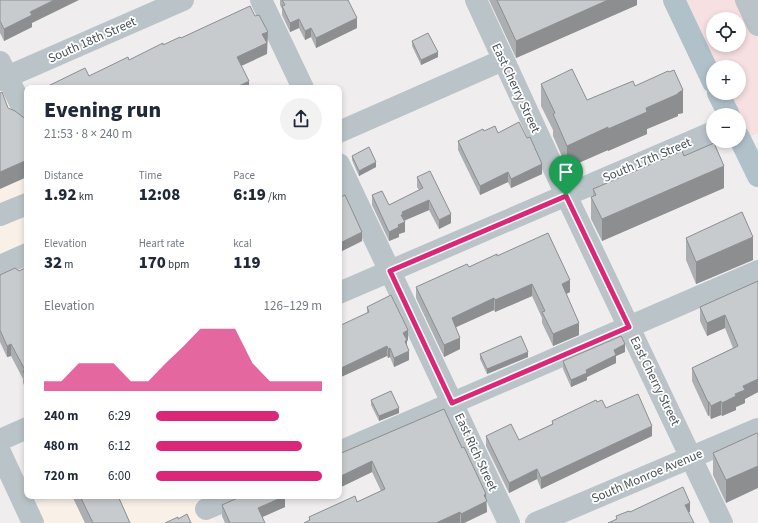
<!DOCTYPE html>
<html lang="en">
<head>
<meta charset="utf-8">
<style>
  body { margin:0; font-family:"Source Sans 3",sans-serif; background:#f2f2f3; color:#1f2937; height:100vh; display:flex; flex-direction:column; font-size:15px; white-space:nowrap }
  * { box-sizing:border-box; margin:0 }
  p { font-size:13px; color:#747a83 }
  .icon { flex:none; width:22px; height:22px; fill:none; stroke:currentColor; stroke-width:2; stroke-linecap:round; stroke-linejoin:round }
  .map { position:relative; flex:1; overflow:hidden }
  .details { position:absolute; left:24px; top:85px; width:318px; height:414px; display:flex; flex-direction:column; background:#fff; border-radius:8px; box-shadow:0 2px 6px #0003 }
  .details>* { flex:none }
  .controls { position:absolute; left:706px; top:12px; display:grid; gap:8px }
  .controls a { display:grid; place-items:center; width:40px; height:40px; border-radius:50%; background:#fff; box-shadow:0 2px 6px #0003; font-size:20px }
  .pin { position:absolute; display:grid; place-items:center; width:34px; height:34px; color:#fff; margin:-41px -17px; border-radius:50% 50% 50% 0; rotate:-45deg; box-shadow:0 0 4px #0007 }
  .pin .icon { rotate:45deg }
  .round { display:grid; place-items:center; flex:none; width:42px; height:42px; border-radius:21px; background:#f2f2f3 }
  .headline { display:flex; align-items:center; justify-content:space-between; height:68px; padding:0 20px }
  h1 { font-size:22px; font-weight:800; line-height:30px }
  .figures { display:grid; grid-template-columns:repeat(3,1fr); gap:6px; height:68px; padding:4px 20px }
  .figures div { display:grid; align-content:center }
  .figures b { font-size:17px; font-weight:800 }
  .figures small { font-size:11px; font-weight:400 }
  .figures p { font-size:11px }
  .chart { height:112px; padding:8px 20px }
  .chart p { display:flex; justify-content:space-between }
  .chart svg { width:100%; height:72px; margin-top:4px; fill:#db2777; opacity:.7 }
  ul { padding:0 20px; list-style:none; font-size:13px }
  li { display:grid; grid-template-columns:64px 48px 1fr; align-items:center; height:30px }
  li i { height:10px; border-radius:5px; background:#db2777 }
  .map>svg:first-child { display:block }
  .commercial { fill:#f9f1e8 }
  .medical { fill:#f7e0e2; fill-rule:evenodd }
  .lines { fill:none; stroke-linecap:round; stroke-linejoin:round }
  .minor { stroke:#bac4c8; stroke-width:22 }
  .major { stroke:#b0c1c9; stroke-width:22 }
  .wall { fill:#acafb1 }
  .shaded-wall { fill:#8c8e90 }
  .building { fill:#c8cbce; stroke:#8c8e90 }
  .route-casing { stroke:#fff; stroke-width:8 }
  .route { stroke:#db2777; stroke-width:5 }
  .labels { text-anchor:middle; dominant-baseline:central; stroke-width:3.5; stroke-linejoin:round; paint-order:stroke }
  .street-label { font-size:13px; fill:#485358; stroke:#fff }
</style>
</head>
<body>
<div class="map">
<svg width="758" height="523" viewBox="0 0 758 523">
  <rect width="100%" height="100%" fill="#f0edee"/>
  <path class="commercial" d="M0,61l27,56v156l-27,13z
    M55,496h149l12,27h-185l-7,-14z"/>
  <path class="medical" d="M673,0h85v133l-17,8 -2,-5v-21l-21,-22h21v-26h-26zM713,19h26v26h-26z"/>
  <g class="lines">
    <path class="minor" d="M261,0l42,88
      M476,0l90,195 156,328
      M746,0l12,25
      M0,62l27,55
      M0,80l183,-80
      M339,132l164,-72
      M339,164l170,359
      M0,215l27,-11
      M0,266l27,-12
      M339,293l374,-161
      M0,440l27,-12
      M0,452l33,71
      M339,452l419,-181
      M206,509l30,-13
      M536,523l222,-94"/>
    <path class="major" d="M674,0l39,82
      M718,93l11,22
      M739,137l19,39"/>
  </g>
  <path class="wall" d="M0,0l32,23v4l-28,14 -4,-8z
    M280,0h68l9,28 -41,20 -5,-11 -6,3 -6,-12 -9,4 -8,-17v-6l-2,-4z
    M489,0h148v5l-121,53z
    M412,41l26,16 -17,8 -9,-19z
    M541,84l46,16 96,13 -5,1v2l-31,13v5l-39,17v-1l-41,18 -14,-32v-6l-12,-24z
    M484,131l14,2 44,41 -31,14 -3,-6 -28,13 -22,-45v-9z
    M352,156l24,11 -17,9 -7,-16z
    M684,156l40,32 -122,53 -11,-22v-22l2,-1v-7z
    M417,177l34,46 -12,6 -10,-19 -25,11 1,11 -6,2v3l-10,4 -17,-36v-10l17,10 30,-15 -2,-3z
    M339,198l23,43 -20,10 -2,-3z
    M686,238l67,22 -57,24 -10,-24z
    M497,256l73,36 -4,2 13,41 -26,11 -11,-23v-5l-10,-22 -37,16 -1,-2 -38,17 4,22 -16,8 -28,-59v-11z
    M27,267v124l-4,-8v-4l-12,-23 -4,1 -7,-15v-67l19,-4z
    M758,281v111l-13,7v4l-9,4v3l-14,6 -1,-1 -10,4 -2,-4 -1,1 -16,-35v-13l41,-20 -8,-20 -18,8 -7,-15v-14z
    M367,307l41,33 -1,1v4l2,15 -15,7 -4,-10 -2,1 -21,-45z
    M625,352l-9,4v7l-29,14v3l-16,7 -8,-18v-8z
    M480,354l48,3 -41,17 -7,-15z
    M371,400l28,13 -20,8 -8,-16z
    M597,402l9,6 46,28 -111,53 -4,-10 -28,14 -23,-47v-10l33,4 33,-16v-3z
    M444,409l42,91 1,12 -23,11 -155,-2v-4l48,-15 24,-11 -9,-19 -33,16v-34z
    M757,433l-31,70 -13,-28v-22z
    M72,496h46l12,27h-45z
    M222,505l63,2 -23,10 3,6h-40l-3,-7z"/>
  <path class="shaded-wall" d="M54,0h25l-47,23v4l-28,14v-12l26,-17z
    M608,0h29v5l-121,53v-17z
    M357,18v10l-41,20v-10z
    M299,19v9l-9,4v-9z
    M311,28v9l-6,3v-9z
    M268,32l-1,22 -30,14v-11l25,-23z
    M438,52v5l-17,8v-5z
    M249,81v7h-14z
    M683,90v23l-5,1v2l-31,13v5l-39,17v-22l38,-21z
    M608,127v23l-41,18v-22z
    M27,160v17l-27,12v-17z
    M376,162v5l-17,9v-5z
    M542,164v10l-31,14v-9z
    M724,166v22l-122,53v-22z
    M508,172v10l-28,13v-9z
    M429,200v10l-26,11 2,1v10l-6,2v3l-10,4v-9l9,-7 4,-13z
    M451,214v9l-12,6v-9z
    M362,232v9l-20,10v-9z
    M753,237v23l-57,24v-22z
    M340,239v9l-1,1v-9z
    M570,280v12l-8,4v-12z
    M532,284v12l-37,16v-12z
    M494,298v12l-42,19v-11z
    M725,315v13l-18,8v-13z
    M579,323v12l-26,11v-12z
    M408,330v10l-1,1v9l-4,-17z
    M460,338v11l-16,8v-12z
    M11,344v12l-4,1v-11z
    M625,344v8l-9,4v7l-29,14v3l-16,7v-7l15,-10 28,-20z
    M387,346v10l-48,22v-9z
    M390,348v9l-2,1v-9z
    M409,351v9l-15,7v-9z
    M528,352v5l-41,17v-5z
    M758,379v13l-13,7v4l-9,4v3l-14,6v-13l13,-9 8,-8z
    M721,401v14l-10,4v-13z
    M708,402h1v13l-1,1z
    M399,408v5l-20,8v-5z
    M652,426v10l-111,53v-11z
    M372,461v11l-33,16v-11z
    M758,466v22l-32,15v-23z
    M537,469v10l-28,14v-10z
    M486,494l1,18 -23,11h-3v-9l23,-19z
    M285,496v11l-27,12v-11z
    M690,503v9l-5,2v-9z
    M460,512v11h-24z"/>
  <path class="building" d="M0,0h54l-24,12 2,3 -28,14 -4,-8z
    M282,0h66l9,18 -41,20 -5,-10 -6,3 -6,-12 -9,4 -8,-17 3,-1z
    M497,0h111l-92,41z
    M250,6l5,10 4,-1 9,17 -6,2 5,9 -30,14 12,24 -14,7h-45l-1,-2 -4,2h-141l41,-20 4,8 39,-19 1,3 34,-17v2l17,-8 1,1z
    M428,33l10,19 -17,8 -9,-19z
    M572,69l15,31 46,-19 2,5 33,-15 1,1 5,-2 9,20 -5,3v1l-32,14 1,4 -39,17v-2l-41,19 -14,-32 2,-1 -14,-29z
    M2,92l6,16 7,3 12,9v19l-2,5 2,3v13l-27,12v-79z
    M519,122l8,16 3,-1 12,27 -31,15 -3,-7 -28,14 -22,-45 25,-12 1,2 11,-5 3,7z
    M714,143l10,23 -122,53 -11,-22 5,-2 -3,-6 89,-38 2,5z
    M369,147l7,15 -17,9 -7,-15z
    M430,171l21,43 -12,6 -10,-20 -27,12 1,2 -2,1 4,7 -7,3 1,2 -10,5 -17,-37 10,-4 7,14 34,-17 -6,-11z
    M345,195l17,37 -20,10 -2,-3 -1,1v-42z
    M742,212l11,25 -57,25 -10,-24z
    M548,233l22,47 -8,4 17,39 -26,11 -11,-22 3,-1 -13,-27 -37,16 -1,-2 -42,20 8,20 -16,7 -28,-58 51,-23 2,3 28,-13v2z
    M27,267v113l-4,-9 2,-1 -14,-26 -4,2 -7,-16v-55l15,-7 4,3z
    M758,281v98l-15,7 2,4 -10,4 1,2 -14,7 -1,-2 -10,5 -2,-4h-1l-16,-34 46,-22 -13,-31 -18,8 -7,-16z
    M391,295l17,35 -5,3 4,7 -2,1 4,10 -15,7 -4,-10 -2,1 -1,-3 -48,23v-43l30,-14 -2,-5z
    M521,336l7,16 -41,17 -7,-15z
    M621,336l4,8 -11,6 2,5 -30,15 1,3 -16,7 -8,-19z
    M391,391l8,17 -20,8 -8,-16z
    M638,394l14,32 -111,52 -4,-9 -28,14 -23,-47 25,-12 8,16 34,-16 -1,-3 44,-21 1,2 5,-2 4,8z
    M444,409l18,39 2,-1 22,47 -2,1 3,6 -26,13 -1,-2 -24,11h-132l6,-3 -1,-3 46,-21 2,6 28,-13 -13,-28 -33,16v-23z
    M757,433l1,2v31l-32,14 -13,-27z
    M683,487l7,16 -5,2 9,18h-86l9,-4 -1,-3 13,-5 1,1z
    M80,496h38l12,27h-37z
    M242,496h43l-27,12 7,15h-35l-8,-18z
    M187,514l4,9h-26l13,-6v2z"/>
  <g class="lines">
    <g class="route-casing">
      <path id="route" d="M566,196l63,131 -177,76 -62,-132z"/>
    </g>
    <use href="#route" class="route"/>
  </g>
  <g class="labels">
    <g class="street-label">
      <text transform="translate(92 40) rotate(-24)">South 18th Street</text>
      <text transform="translate(516 88) rotate(65)">East Cherry Street</text>
      <text transform="translate(647 160) rotate(-23)">South 17th Street</text>
      <text transform="translate(655 381) rotate(64)">East Cherry Street</text>
      <text transform="translate(476 452) rotate(65)">East Rich Street</text>
      <text transform="translate(647 476) rotate(-23)">South Monroe Avenue</text>
    </g>
  </g>
</svg>
<div class="controls">
<a><svg class="icon" aria-label="locate" viewBox="0 0 24 24"><circle cx="12" cy="12" r="6"/><path d="M12 2v4M12 18v4M2 12h4M18 12h4"/></svg></a>
<a>+</a>
<a>−</a>
</div>
<div class="pin" style="left:566px;top:196px;background:#1e9e55"><svg class="icon" aria-label="arrive" viewBox="0 0 24 24"><path d="M6 21V4h12l-3 4 3 4H6"/></svg></div>
<section class="details">
<div class="headline"><div><h1>Evening run</h1><p>21:53 · 8 × 240 m</p></div><a class="round"><svg class="icon" aria-label="share" viewBox="0 0 24 24"><path d="M12 15V3M7 8l5-5 5 5M5 13v7h14v-7"/></svg></a></div>
<div class="figures">
<div><p>Distance</p><b>1.92<small> km</small></b></div>
<div><p>Time</p><b>12:08</b></div>
<div><p>Pace</p><b>6:19<small> /km</small></b></div>
</div>
<div class="figures">
<div><p>Elevation</p><b>32<small> m</small></b></div>
<div><p>Heart rate</p><b>170<small> bpm</small></b></div>
<div><p>kcal</p><b>119</b></div>
</div>
<div class="chart"><p><span>Elevation</span>126–129 m</p>
<svg viewBox="0 0 160 44" preserveAspectRatio="none"><path d="M0 44V38L10 38L20 27L30 27L40 27L50 38L60 38L70 27L80 17L90 6L100 6L110 6L120 27L130 38L140 38L150 38L160 38V44z"/></svg>
</div>
<ul>
<li><b>240 m</b>6:29<i style="width:74%"></i></li>
<li><b>480 m</b>6:12<i style="width:88%"></i></li>
<li><b>720 m</b>6:00<i style="width:100%"></i></li>
</ul>
</section>
</div>
</body>
</html>
